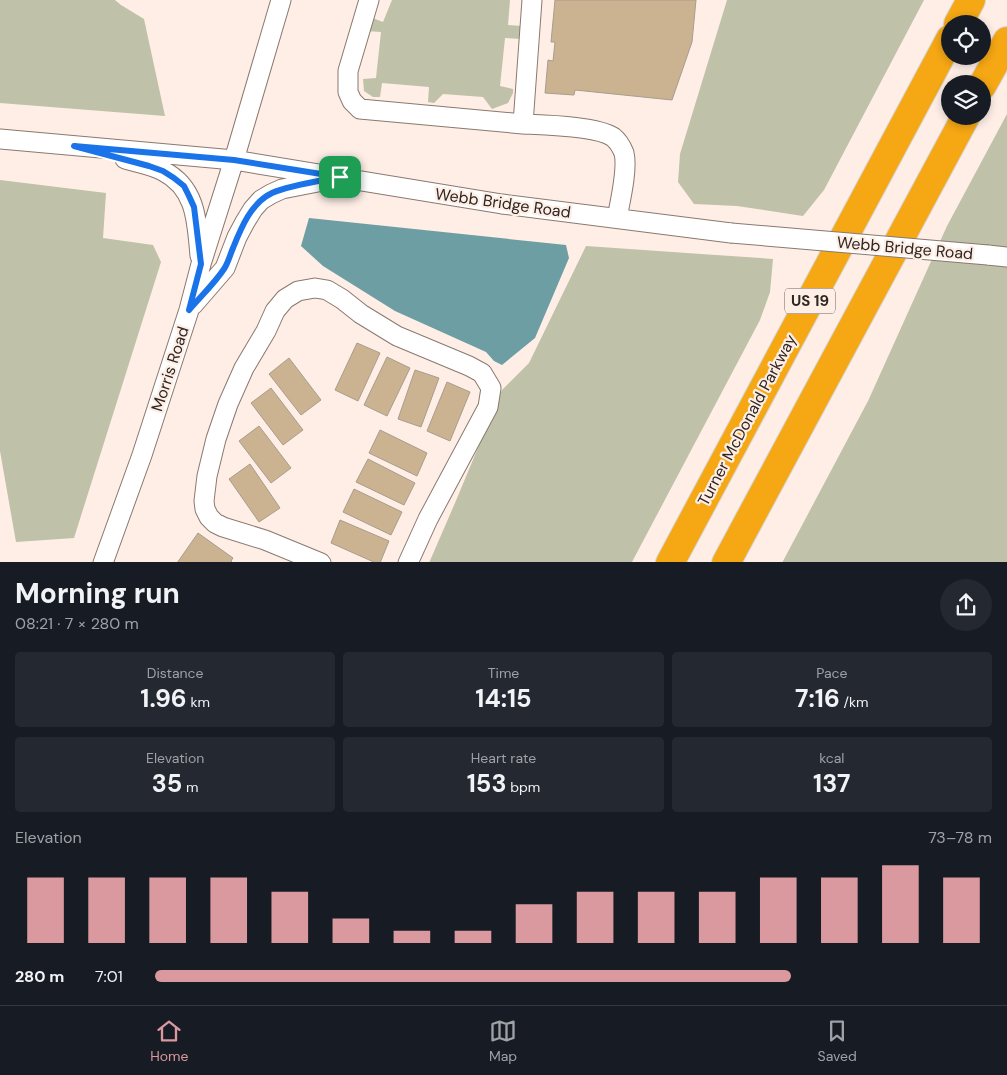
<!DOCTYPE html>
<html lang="en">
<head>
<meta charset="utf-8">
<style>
  body { margin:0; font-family:"DM Sans",sans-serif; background:#242831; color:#f1f3f6; height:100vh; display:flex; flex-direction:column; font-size:19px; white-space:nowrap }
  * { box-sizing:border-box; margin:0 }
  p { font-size:16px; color:#9ea1a6 }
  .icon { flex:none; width:28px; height:28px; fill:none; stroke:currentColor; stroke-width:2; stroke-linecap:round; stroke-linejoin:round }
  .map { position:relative; height:562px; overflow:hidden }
  .sheet { display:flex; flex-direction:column; background:#171b24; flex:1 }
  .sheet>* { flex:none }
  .tools { position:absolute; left:941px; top:15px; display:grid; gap:10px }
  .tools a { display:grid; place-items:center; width:50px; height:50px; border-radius:50%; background:#171b24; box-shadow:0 2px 8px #0003; font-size:25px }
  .pin { position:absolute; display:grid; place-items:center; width:42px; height:42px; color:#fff; margin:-21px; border-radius:10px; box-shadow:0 2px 8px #0006 }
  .round { display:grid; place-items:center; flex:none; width:52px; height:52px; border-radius:26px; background:#242831 }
  .overview { display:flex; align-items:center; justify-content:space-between; height:85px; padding:0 15px }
  h1 { font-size:28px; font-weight:700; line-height:38px }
  .stats { display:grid; grid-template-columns:repeat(3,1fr); gap:8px; height:85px; padding:5px 15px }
  .stats div { display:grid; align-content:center; border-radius:5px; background:#242831; text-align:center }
  .stats b { font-size:25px; font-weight:700 }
  .stats small { font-size:14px; font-weight:400 }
  .stats p { font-size:14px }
  .chart { height:140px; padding:10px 15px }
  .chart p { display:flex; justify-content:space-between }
  .chart svg { width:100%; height:90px; margin-top:5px; stroke:#d9999e; stroke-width:6 }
  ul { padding:0 15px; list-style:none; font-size:16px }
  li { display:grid; grid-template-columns:80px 60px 1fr; align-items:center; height:38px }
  li i { height:12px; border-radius:6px; background:#d9999e }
  .dock { display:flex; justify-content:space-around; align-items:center; height:70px; border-top:1px solid #363941; background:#171b24; font-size:14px; color:#9ea1a6 }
  .dock a { display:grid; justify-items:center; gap:2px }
  .dock .active { color:#d9999e }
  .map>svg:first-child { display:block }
  .green { fill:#bfc1a8 }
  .water { fill:#6c9ea4 }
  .building { fill:#cbb391; stroke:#a89d8d }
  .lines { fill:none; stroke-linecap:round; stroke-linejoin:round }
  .minor-casing { stroke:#8a796f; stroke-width:21 }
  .highway-casing { stroke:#d5d4d3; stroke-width:30 }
  .minor { stroke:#fff; stroke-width:19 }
  .highway { stroke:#f5a714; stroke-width:28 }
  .minor-bridge-casing { stroke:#8a796f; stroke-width:21; stroke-linecap:butt }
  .minor-bridge { stroke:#fff; stroke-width:19 }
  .route-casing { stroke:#fff; stroke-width:10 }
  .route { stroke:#1a73e8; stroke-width:6 }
  .labels { text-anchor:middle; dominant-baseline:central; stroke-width:4.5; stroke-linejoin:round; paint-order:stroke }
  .shield { fill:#feeee6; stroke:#6c625d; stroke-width:1 }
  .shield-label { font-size:15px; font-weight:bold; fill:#2d2622 }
  .street-label { font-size:16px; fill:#2d2622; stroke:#feeee6 }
</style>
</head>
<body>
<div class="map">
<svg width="1007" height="563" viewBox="0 0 1007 563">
  <rect width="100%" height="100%" fill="#feeee6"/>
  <path class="green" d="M0,0h115l6,5 23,14 21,97 -165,-13z
    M392,0h118l-2,25 14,1 -1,13 -16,-1 -5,48 13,3v4l-5,10 -16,6 -9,-12 -40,-3 -9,9 -6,-1 1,-15 -47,-4 -2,14h-7l-9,-6 -1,-12 13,-1 5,-46 -15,-1 4,-14 13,5z
    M727,0h197l-100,190 -21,26 -66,-10 -43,-2 -16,-22 2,-28z
    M1007,114v448l-225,1 86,-162 79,-175z
    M0,180l106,13 -3,45 50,7 8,17 -87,276 -58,4 -16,-91z
    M586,246l187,13 -3,33 -10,28 -128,242 -203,1 26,-60 47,-113 27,-27z"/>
  <path class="water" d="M309,218l257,27 3,13 -34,80 -33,27 -8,-4 -8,-9 -91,-41 -72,-45 -22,-20z"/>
  <path class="building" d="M555,0h141l-4,42 -20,58 -97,-10 -1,5 -29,-2 3,-33 5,1 2,-19h-4z
    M357,343l23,10 -22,48 -23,-11z
    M387,357l23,11 -23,48 -23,-11z
    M289,358l32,42 -20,15 -32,-41z
    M415,370l24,8 -18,49 -23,-8z
    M447,382l23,10 -20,49 -23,-10z
    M271,388l32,42 -20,15 -32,-42z
    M259,426l32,42 -20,15 -32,-42z
    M380,430l47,23 -10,23 -48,-23z
    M368,459l47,24 -11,22 -48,-23z
    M250,464l30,44 -21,14 -30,-43z
    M354,489l48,23 -11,23 -48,-23z
    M340,520l49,21 -9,22h-4l-45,-20z
    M198,533l35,25 -2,3 2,2h-56z"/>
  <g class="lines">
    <g class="minor-casing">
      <path id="minor" d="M369,0l-21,71v21l4,9 8,8 163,15
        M532,0l-9,124c21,1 74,2 90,13 5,4 9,11 11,16 4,16 -4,49 -7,65
        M0,139l234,21 268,44 229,29
        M125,159c13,4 26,6 38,12 34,17 34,52 37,85
        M988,255l19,2
        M193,305l32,-37 12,-31 8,-15 8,-13 8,-9 10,-6 11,-5 46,-9
        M103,563l39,-108 47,-145 12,-46 33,-104 47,-160
        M321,563l-56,-23 -42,-13 -8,-4 -6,-6 -4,-8 -1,-8 3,-25 9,-37 12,-35 16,-36 22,-37 9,-20 10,-12 13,-8 17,-3 12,2 15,9 19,15 36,22 72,30 13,7 9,15 -3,19 -60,112 -20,44"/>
    </g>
    <g class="highway-casing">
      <path id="highway" d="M958,24l13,-24
        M982,86l25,-45
        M670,563l280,-524
        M726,563l240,-447"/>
    </g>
    <use href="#minor" class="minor"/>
    <use href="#highway" class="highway"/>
    <g class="minor-bridge-casing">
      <path id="minor-bridge" d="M731,233l257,22"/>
    </g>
    <use href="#minor-bridge" class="minor-bridge"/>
  </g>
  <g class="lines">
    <g class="route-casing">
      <path id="route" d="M74,146l160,14 106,17c-20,4 -50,8 -68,16 -21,10 -31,35 -39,55 -3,7 -5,15 -9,21 -10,15 -24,28 -35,41l12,-46 -7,-57 -5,-11 -5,-10 -10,-8 -11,-7 -14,-5z"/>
    </g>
    <use href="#route" class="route"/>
  </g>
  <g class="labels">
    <rect class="shield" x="785" y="288.5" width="50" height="25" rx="4"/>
    <g class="shield-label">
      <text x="810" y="301">US 19</text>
    </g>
    <g class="street-label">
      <text transform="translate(503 203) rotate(8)">Webb Bridge Road</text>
      <text transform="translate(905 248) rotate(5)">Webb Bridge Road</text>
      <text transform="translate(170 369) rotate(-72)">Morris Road</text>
      <text transform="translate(747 420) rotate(-62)">Turner McDonald Parkway</text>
    </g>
  </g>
</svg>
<div class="tools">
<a><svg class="icon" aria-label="locate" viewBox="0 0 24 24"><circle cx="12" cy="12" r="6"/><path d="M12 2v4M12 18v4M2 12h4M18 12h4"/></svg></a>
<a><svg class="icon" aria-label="layers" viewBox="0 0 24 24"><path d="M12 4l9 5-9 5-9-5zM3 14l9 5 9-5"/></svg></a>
</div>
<div class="pin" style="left:340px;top:177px;background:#1e9e55"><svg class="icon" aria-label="arrive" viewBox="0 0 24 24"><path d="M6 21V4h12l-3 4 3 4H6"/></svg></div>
</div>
<section class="sheet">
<div class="overview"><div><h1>Morning run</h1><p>08:21 · 7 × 280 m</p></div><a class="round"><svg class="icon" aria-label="share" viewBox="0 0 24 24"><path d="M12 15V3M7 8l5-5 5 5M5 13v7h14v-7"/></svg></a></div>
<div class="stats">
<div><p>Distance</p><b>1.96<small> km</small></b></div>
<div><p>Time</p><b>14:15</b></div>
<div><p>Pace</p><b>7:16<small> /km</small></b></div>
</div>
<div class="stats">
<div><p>Elevation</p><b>35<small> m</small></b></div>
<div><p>Heart rate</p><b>153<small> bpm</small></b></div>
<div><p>kcal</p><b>137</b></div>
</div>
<div class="chart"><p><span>Elevation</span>73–78 m</p>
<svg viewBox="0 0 160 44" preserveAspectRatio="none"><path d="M5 44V12M15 44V12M25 44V12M35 44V12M45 44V19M55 44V32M65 44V38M75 44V38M85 44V25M95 44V19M105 44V19M115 44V19M125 44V12M135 44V12M145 44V6M155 44V12"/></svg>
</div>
<ul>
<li><b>280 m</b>7:01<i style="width:76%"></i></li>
</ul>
</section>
<nav class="dock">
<a class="active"><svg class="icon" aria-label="home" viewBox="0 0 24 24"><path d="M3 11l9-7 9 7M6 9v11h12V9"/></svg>Home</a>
<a><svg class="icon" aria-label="map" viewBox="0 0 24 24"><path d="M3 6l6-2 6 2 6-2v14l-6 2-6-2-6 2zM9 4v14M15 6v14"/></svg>Map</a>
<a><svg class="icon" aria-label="saved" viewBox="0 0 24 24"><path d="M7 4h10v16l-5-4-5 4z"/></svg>Saved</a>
</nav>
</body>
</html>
